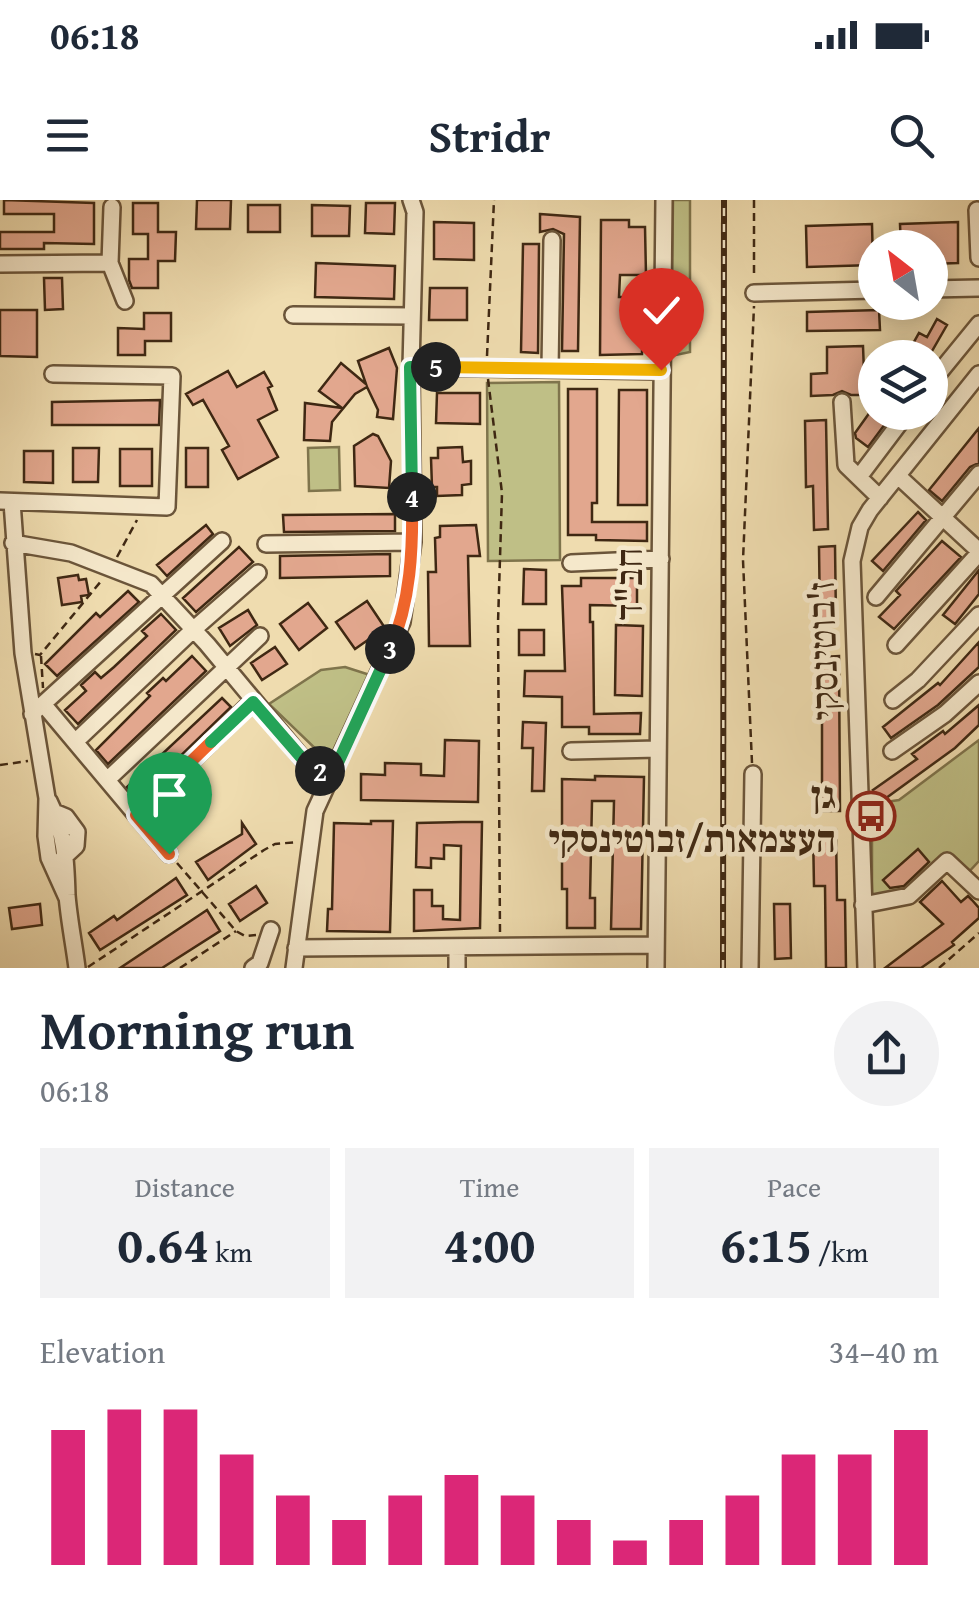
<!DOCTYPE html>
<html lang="en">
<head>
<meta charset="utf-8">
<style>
  body { margin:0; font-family:"Gentium Book Plus","Frank Ruhl Libre",serif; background:#f2f2f3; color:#1f2937; height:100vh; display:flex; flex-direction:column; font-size:38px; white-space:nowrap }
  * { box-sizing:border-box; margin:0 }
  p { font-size:32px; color:#747a83 }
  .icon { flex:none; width:55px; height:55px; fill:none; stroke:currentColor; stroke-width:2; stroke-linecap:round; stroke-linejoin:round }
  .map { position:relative; height:768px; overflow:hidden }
  .panel { display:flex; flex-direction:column; background:#fff; flex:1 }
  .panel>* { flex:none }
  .needle { width:65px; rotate:329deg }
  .fabs { position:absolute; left:858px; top:30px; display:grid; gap:20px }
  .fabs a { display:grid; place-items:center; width:90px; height:90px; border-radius:50%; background:#fff; box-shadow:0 5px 25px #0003; font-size:50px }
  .pin { position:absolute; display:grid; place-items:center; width:85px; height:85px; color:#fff; margin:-102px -42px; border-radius:50% 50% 50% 0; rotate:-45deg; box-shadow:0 0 10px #0007 }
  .pin .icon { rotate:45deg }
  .km { position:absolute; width:50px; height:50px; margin:-25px; border-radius:50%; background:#222; color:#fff; font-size:28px; line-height:50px; text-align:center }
  .round { display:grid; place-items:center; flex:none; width:105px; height:105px; border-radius:52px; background:#f2f2f3 }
  .headline { display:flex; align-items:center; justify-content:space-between; height:170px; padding:0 40px }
  h1 { font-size:55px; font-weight:700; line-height:75px }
  .metrics { display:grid; grid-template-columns:repeat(3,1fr); gap:15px; height:170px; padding:10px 40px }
  .metrics div { display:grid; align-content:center; border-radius:0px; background:#f2f2f3; text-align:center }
  .metrics b { font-size:50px; font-weight:700 }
  .metrics small { font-size:28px; font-weight:400 }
  .metrics p { font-size:28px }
  .chart { height:280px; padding:20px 40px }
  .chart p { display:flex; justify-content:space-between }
  .chart svg { width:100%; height:180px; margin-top:10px; stroke:#db2777; stroke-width:6 }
  .status { display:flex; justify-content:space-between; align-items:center; height:70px; padding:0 50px; background:#fff; direction:ltr }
  .status svg { height:28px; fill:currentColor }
  header { display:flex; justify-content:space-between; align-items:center; height:130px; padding:0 40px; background:#fff; font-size:45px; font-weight:700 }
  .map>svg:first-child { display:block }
  .green { fill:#bfbf86; stroke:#7f744c; stroke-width:2.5 }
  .building { fill:#e2a78e; stroke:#3f2813; stroke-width:2.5 }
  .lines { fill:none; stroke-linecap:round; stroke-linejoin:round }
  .minor-casing { stroke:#6b553a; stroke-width:20 }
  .path { stroke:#3f2813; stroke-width:2.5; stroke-dasharray:8 5; stroke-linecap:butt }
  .minor { stroke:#f5e8cb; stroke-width:15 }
  .rail-casing { stroke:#3f2813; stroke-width:6 }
  .rail { stroke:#f5e8cb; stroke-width:2.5; stroke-dasharray:8; stroke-linecap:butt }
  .split-1-casing { stroke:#fff; stroke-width:20 }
  .split-2-casing { stroke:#fff; stroke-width:20 }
  .split-3-casing { stroke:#fff; stroke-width:20 }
  .split-4-casing { stroke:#fff; stroke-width:20 }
  .split-5-casing { stroke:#fff; stroke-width:20 }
  .split-6-casing { stroke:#fff; stroke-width:20 }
  .split-7-casing { stroke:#fff; stroke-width:20 }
  .split-1 { stroke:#f0652b; stroke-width:12 }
  .split-2 { stroke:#22a559; stroke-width:12 }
  .split-3 { stroke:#22a559; stroke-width:12 }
  .split-4 { stroke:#f0652b; stroke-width:12 }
  .split-5 { stroke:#22a559; stroke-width:12 }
  .split-6 { stroke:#f5b400; stroke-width:12 }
  .split-7 { stroke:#f5b400; stroke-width:12 }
  .labels { text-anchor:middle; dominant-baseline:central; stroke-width:9; stroke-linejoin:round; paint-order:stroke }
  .street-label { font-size:38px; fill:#3f2813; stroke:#f5e8cb }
  .poi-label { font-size:38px; font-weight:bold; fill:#3f2813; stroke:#f5e8cb; text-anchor:end }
</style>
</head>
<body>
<div class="status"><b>06:18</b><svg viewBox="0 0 49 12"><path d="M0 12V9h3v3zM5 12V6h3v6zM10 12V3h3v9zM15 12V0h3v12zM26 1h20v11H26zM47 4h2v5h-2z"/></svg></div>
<header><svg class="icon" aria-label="menu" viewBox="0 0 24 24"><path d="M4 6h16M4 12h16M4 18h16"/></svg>Stridr<svg class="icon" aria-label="search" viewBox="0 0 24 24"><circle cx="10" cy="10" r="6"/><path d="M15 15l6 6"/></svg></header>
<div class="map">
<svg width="979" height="768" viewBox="0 0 979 768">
  <rect width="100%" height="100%" fill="#efdcaf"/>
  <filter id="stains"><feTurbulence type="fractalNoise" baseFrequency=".002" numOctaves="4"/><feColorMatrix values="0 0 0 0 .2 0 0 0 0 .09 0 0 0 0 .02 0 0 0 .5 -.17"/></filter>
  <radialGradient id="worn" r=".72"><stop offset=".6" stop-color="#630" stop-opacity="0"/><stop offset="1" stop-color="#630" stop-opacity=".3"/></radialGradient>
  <path class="green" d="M673,0h17v152l-19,4z
    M559,182l1,178 -72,1 -1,-178z
    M339,247l1,43 -31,1 -1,-43z
    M345,467l25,8 -40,82 -7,-1 -54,-52 52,-34z
    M979,540v121l-15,16 -17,-15 -38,34 -37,8v-100l27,-4z"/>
  <path class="building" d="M4,0l90,3v41l-50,-1v6h-44v-17h54v-18h-50z
    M197,0h34l-1,29h-34z
    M133,3h25v29h18l-1,29h-17v27h-26l-3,-8v-21h19v-25h-15z
    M366,3h29l-1,31 -29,-1z
    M248,5h32v27h-32z
    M312,5l38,1 -1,30h-37z
    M540,14l40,3 -2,134h-16l2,-117 -11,-5 -13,3z
    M601,20h28v7h16l1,48h-26l-1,22h24l-1,57 -42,1z
    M434,22l40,1v37l-40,-1z
    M958,22v41l-28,1v-16h-29l-1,-24z
    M872,24l1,41 -66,2 -1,-41z
    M523,44h16l-1,109 -17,-1z
    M316,63l79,3 -1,33 -79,-2z
    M44,78h18l1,31 -18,1z
    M430,88h37v32h-38z
    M0,110h37v47l-37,-1z
    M879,110l1,20 -73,1v-19z
    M144,113h27v28h-26v14h-27v-27l26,1z
    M937,119l10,6 -19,33h-23l14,-25 8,4z
    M863,146l1,26h10v23h-23l-9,-4 -9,4 -22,1v-22l16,-1v-26z
    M389,148l8,20 -4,51 -16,-2 1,-7 -11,-23 -12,7 -23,28 -2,19 -26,-1 1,-37 37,5 -23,-17 22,-28 25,21 -8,-23z
    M228,171l9,16 27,-15 8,14 -4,2 9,22 -19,10 20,37 -40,22 -16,-29 7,-4 -26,-46 -10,5 -7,-11z
    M568,189h29v114h-5v19h55v19l-51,-1v-5h-28z
    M619,190h28v115h-29z
    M437,193h43v31l-44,-1z
    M160,200l-1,25h-107v-23z
    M870,212h24l-26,35 -12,-9 -1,-5z
    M826,220l2,109 -14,1 -1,-44 -7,1 -1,-66z
    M979,228v35l-9,4 -28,34 -13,-11z
    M373,234l5,2 13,25 -2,27 -34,-2 -1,-40z
    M462,247l1,15 8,-1v23l-9,1v10l-25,1v-9h-5l-1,-29h7v-10z
    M73,248h26l-1,34h-25z
    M186,248h22v39h-22z
    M120,249h32v37h-32z
    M24,251h29v32l-29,-1z
    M918,312l8,8 -43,51 -11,-10z
    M395,314v17l-111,1 -1,-17z
    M206,325l7,9 -46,42 -10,-11z
    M476,325l4,31h-12l2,90h-41l-1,-74h8l-1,-34 5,-1v-11z
    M942,341l19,16 -67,72 -15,-12 21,-22 -4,-4z
    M835,346l1,74h-16l-1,-73z
    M239,347l14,15 -57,50 -13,-14z
    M390,354v22l-110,2v-22z
    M524,369l22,1v34h-23z
    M979,370v24l-24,30 -12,-9z
    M78,375l1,5 7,-1 3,16 -8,1 1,6 -20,3 -4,-27z
    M581,378h56v28l-47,-1v17h3l1,92 47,-1 -1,21h-51v-7h-27v-30l-38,-1 1,-25h40l-3,-85h19z
    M128,391l11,11 -82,74 -12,-12 51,-51 4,4z
    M367,401l18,27 -30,21 -19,-27z
    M308,403l19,25 -28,22 -19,-26z
    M248,410l9,15 -27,21 -11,-18z
    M161,414l15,16 -98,94 -13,-14 21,-19 -5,-6 14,-13 6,6 13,-11 33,-31 -5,-5z
    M616,425l27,1 -1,70 -27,-1z
    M519,430h25v25h-25z
    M979,442v25l-41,38 -47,33 -8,-11 55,-44 2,2z
    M275,447l12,17 -25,16 -11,-17z
    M192,456l14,15 -98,93 -12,-14 54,-54 -3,-3 16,-15 3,3z
    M839,456l1,155h-18v-154z
    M222,498l9,9 -94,91 -10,-11z
    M979,505v20l-24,23 -73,53 -9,-11 44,-31 -5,-5 31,-23 2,3z
    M523,522l23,1 -2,68h-12l1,-43h-11z
    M445,540l34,1 -1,61 -117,-2v-26l24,1v-12l36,1v11l23,1z
    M595,576l49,1 -3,152h-30l3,-128h-22l-2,97h5v30h-28v-39h-5v-110l33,1z
    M371,621h22l-3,111 -63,-1 1,-22h4l2,-86 37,1z
    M462,622h20l-2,106 -66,3v-41h18v16h11v13l17,1 1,-74 -17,-1v14l-13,-1v10l-15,-1 1,-44z
    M242,623l14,21 -48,36 -12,-18 46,-28z
    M836,630l1,70h8l1,68h-20l-1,-82h-11l-1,-55z
    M918,649l11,13 -25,24 -14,2 -7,-8z
    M176,678l11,17 -87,55 -11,-17 25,-17 3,4z
    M942,681l19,21 7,-6 4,4 7,8v10l-27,24 2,3 -33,23h-36l58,-44 -23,-22z
    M256,686l11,17 -27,18 -11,-17z
    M40,704l2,21 -30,4 -3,-21z
    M774,704h16l1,54 -16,1z
    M207,710l13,21 -58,37h-42z"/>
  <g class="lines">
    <g class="minor-casing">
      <path id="minor" d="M977,10l2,48
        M110,63l2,-56
        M0,64l110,-1 15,38
        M930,89l49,-1
        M754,93l121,-3
        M293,115l119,1
        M411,167l250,4
        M550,169l2,-129
        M930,184l49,-60
        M842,202l4,63 34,33
        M898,276l81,75
        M859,277l49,-65
        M0,301l167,6 5,-131 -119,-2
        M12,302l11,151 24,145 -1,38 3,22 18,40
        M13,343l58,10 80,31 56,60 99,119 25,15
        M266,344l147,-2
        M571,363l90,-4
        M876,397l103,-123
        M896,445l83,-92
        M893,500l25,-20 61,-65
        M44,505l125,149
        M32,514l190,-173
        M75,542l119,-113 64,-56
        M571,551l87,-2
        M892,551l53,-37 34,-31
        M107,580l153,-144
        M49,601c16,32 17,59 18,94 2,25 7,49 10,73
        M54,612l12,5 11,15 -1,14 -14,13
        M136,615l117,-114
        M863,705l46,-9 38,-35 32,30
        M457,747v21
        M296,748l360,-3
        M253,768l7,-5 11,-33
        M294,768l21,-157 87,-189 11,-80 -2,-175 4,-155 -4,-12
        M656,768l8,-768
        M750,768l3,-194
        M866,768l-14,-407 8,-34 10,-17 109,-136"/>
    </g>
    <path class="path" d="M754,0v78
      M487,156l7,-156
      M488,179l14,114 -4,130 2,312
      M117,357l20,-37
      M35,454l5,1 62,-75
      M41,456l2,32
      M752,563l-9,-203 11,-254
      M0,565l28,-4
      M177,663l59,68 9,5 11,-1
      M88,767l176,-117 11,-6 23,-2
      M180,768l56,-37
      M939,768l40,-35"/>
    <use href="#minor" class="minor"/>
    <g class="rail-casing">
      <path id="rail" d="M723,768l1,-768"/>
    </g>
    <use href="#rail" class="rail"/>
  </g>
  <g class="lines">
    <g class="split-1-casing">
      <path id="split-1" d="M169,654l-33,-39 75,-73"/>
    </g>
    <g class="split-2-casing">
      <path id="split-2" d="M211,542l42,-40 53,61 14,8"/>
    </g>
    <g class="split-3-casing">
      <path id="split-3" d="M320,571l11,7 59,-129"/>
    </g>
    <g class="split-4-casing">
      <path id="split-4" d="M390,449c21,-47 23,-101 22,-152"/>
    </g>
    <g class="split-5-casing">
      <path id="split-5" d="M412,297l-2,-130h26"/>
    </g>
    <g class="split-6-casing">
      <path id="split-6" d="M436,167l155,2"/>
    </g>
    <g class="split-7-casing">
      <path id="split-7" d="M591,169l70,1"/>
    </g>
    <use href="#split-1" class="split-1"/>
    <use href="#split-2" class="split-2"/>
    <use href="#split-3" class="split-3"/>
    <use href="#split-4" class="split-4"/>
    <use href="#split-5" class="split-5"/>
    <use href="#split-6" class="split-6"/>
    <use href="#split-7" class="split-7"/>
  </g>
  <defs>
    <g id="bus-ring" transform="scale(2.5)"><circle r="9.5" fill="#f5e8cb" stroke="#8f2418" stroke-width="1.5"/><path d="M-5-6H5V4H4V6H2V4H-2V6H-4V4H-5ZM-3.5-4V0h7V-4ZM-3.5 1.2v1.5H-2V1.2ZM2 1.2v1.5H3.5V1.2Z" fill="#8f2418"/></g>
  </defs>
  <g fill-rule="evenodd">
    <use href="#bus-ring" x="871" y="616"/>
  </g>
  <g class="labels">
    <g class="street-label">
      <text transform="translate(628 384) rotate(-90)">חב"ד</text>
      <text transform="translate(822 451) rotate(-92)">ז'בוטינסקי</text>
    </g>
    <g class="poi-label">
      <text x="836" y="594">גן<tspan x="836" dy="44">העצמאות/זבוטינסקי</tspan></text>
    </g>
  </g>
  <rect width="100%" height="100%" filter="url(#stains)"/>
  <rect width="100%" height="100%" fill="url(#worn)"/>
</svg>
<div class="fabs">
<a><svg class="needle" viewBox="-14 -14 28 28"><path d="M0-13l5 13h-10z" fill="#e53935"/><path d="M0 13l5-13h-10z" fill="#747a83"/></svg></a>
<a><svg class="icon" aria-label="layers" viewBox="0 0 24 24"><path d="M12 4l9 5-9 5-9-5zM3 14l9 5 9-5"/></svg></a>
</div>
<div class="pin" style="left:169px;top:654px;background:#1e9e55"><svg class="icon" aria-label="arrive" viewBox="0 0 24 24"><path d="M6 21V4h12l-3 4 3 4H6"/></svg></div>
<div class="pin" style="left:661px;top:170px;background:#d93025"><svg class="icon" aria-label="check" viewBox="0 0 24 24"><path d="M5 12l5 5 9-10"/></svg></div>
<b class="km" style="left:320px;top:571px">2</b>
<b class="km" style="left:390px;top:449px">3</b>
<b class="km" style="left:412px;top:297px">4</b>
<b class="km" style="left:436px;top:167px">5</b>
</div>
<section class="panel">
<div class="headline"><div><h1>Morning run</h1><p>06:18</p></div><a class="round"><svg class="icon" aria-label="share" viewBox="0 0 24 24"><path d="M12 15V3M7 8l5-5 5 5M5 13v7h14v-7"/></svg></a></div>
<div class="metrics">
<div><p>Distance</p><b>0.64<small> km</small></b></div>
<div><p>Time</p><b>4:00</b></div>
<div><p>Pace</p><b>6:15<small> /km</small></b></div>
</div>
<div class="chart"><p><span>Elevation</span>34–40 m</p>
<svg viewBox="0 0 160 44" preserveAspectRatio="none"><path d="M5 44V11M15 44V6M25 44V6M35 44V17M45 44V27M55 44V33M65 44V27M75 44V22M85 44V27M95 44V33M105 44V38M115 44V33M125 44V27M135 44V17M145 44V17M155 44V11"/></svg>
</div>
</section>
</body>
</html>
